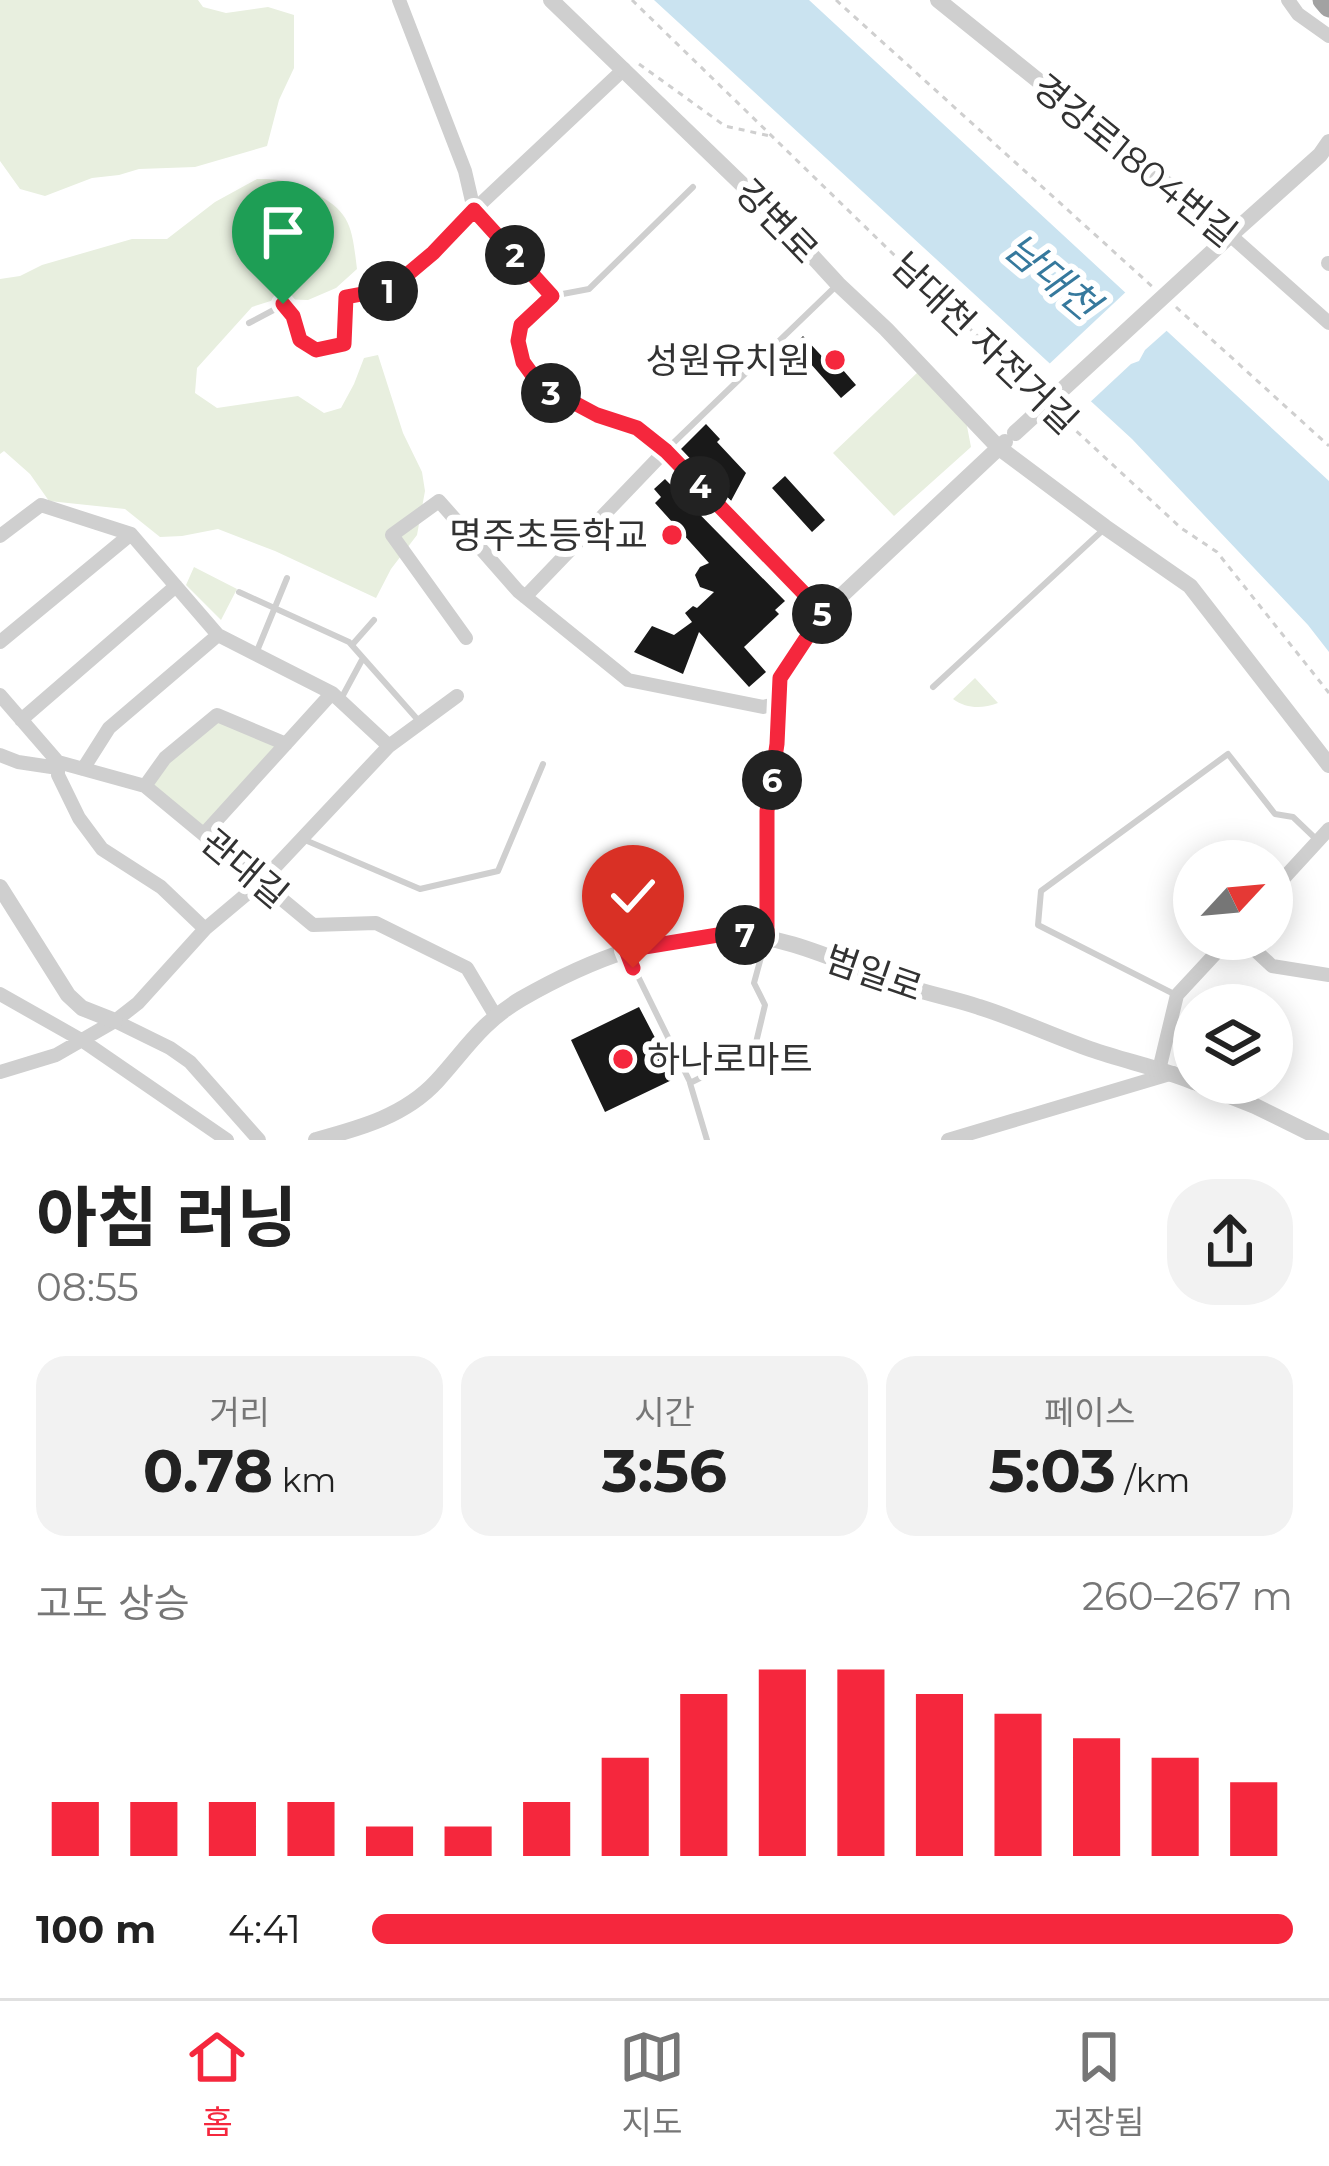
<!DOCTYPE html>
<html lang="ko">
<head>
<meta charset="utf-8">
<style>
  body { margin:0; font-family:Montserrat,"Noto Sans KR",sans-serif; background:#f2f2f2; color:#222; height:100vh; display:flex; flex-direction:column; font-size:45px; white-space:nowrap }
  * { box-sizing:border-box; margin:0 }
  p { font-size:39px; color:#767676 }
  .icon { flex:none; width:66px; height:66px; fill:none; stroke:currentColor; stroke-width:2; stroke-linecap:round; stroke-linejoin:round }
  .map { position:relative; height:1140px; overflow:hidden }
  .panel { display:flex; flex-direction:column; background:#fff; flex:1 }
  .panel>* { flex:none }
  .needle { width:78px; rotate:64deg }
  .fabs { position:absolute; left:1173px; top:840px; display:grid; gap:24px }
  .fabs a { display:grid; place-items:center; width:120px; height:120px; border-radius:50%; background:#fff; box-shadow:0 6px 30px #0003; font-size:60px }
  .pin { position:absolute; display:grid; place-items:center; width:102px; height:102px; color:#fff; margin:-123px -51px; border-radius:50% 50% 50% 0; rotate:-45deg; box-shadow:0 0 12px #0007 }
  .pin .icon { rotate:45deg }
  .km { position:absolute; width:60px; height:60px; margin:-30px; border-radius:50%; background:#222; color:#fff; font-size:33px; line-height:60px; text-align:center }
  .round { display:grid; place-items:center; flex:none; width:126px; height:126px; border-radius:48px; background:#f2f2f2 }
  .headline { display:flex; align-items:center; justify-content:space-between; height:204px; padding:0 36px }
  h1 { font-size:66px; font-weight:700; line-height:90px }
  .stats { display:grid; grid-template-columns:repeat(3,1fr); gap:18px; height:204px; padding:12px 36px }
  .stats div { display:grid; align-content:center; border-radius:30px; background:#f2f2f2; text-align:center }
  .stats b { font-size:60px; font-weight:700 }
  .stats small { font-size:33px; font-weight:400 }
  .stats p { font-size:33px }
  .chart { height:336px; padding:24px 36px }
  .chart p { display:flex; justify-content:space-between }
  .chart svg { width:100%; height:216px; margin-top:12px; stroke:#f5273d; stroke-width:6 }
  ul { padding:0 36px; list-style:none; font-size:39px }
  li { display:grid; grid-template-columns:192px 144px 1fr; align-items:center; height:90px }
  li i { height:30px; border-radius:15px; background:#f5273d }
  .menu { display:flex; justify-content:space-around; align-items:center; height:168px; border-top:3px solid #e0e0e0; background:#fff; font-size:33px; color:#767676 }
  .menu a { display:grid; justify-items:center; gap:6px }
  .menu .selected { color:#f5273d }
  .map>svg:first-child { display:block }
  .green { fill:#e8efdf }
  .water { fill:#cae3f0 }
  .pier { fill:#fff }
  .building { fill:#191919 }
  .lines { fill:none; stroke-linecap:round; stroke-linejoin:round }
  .path { stroke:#cfcfcf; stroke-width:3; stroke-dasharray:6 6; stroke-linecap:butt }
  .service { stroke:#cfcfcf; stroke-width:6 }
  .minor { stroke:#cfcfcf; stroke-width:14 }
  .tertiary { stroke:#cfcfcf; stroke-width:16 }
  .trunk { stroke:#a2a2a2; stroke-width:21 }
  .tertiary-bridge { stroke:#cfcfcf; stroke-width:16 }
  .route-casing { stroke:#fff; stroke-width:24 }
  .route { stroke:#f5273d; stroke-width:15 }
  .poi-dot { fill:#f5273d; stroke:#fff; stroke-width:4.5 }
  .labels { text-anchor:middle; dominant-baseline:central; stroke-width:12; stroke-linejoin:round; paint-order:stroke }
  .street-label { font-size:36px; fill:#323232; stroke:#fff }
  .poi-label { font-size:36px; fill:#323232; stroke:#fff; text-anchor:end }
  .water-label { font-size:39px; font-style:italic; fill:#36799d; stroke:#fff }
</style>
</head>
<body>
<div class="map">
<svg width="1329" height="1140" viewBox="0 0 1329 1140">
  <rect width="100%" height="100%" fill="#fff"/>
  <path class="green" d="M0,0h198l5,7 23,6 42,-6 26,8v53l-15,32 -12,46 -72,21 -56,2 -20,6 -27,3 -47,18 -25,-7 -20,-28z
    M257,179c26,0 32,2 55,13 40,19 40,37 45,77l-21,19 -28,12 -31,-1 -25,8 -55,61 -2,25 22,15 81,-12 26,17 17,-5 13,-24 10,-26 14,-3 25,78 19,39 3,19 -8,44 -26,34 -15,29 -101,-47 -57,-22 -36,7 -22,1 -35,-28 -76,-8 -19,-27 -26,-23 -4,3v-175l20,-3 22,-11 90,-26h35l48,-37z
    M918,372l48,49 5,26 -77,69 -61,-63z
    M194,567l43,22 -16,31 -35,-35z
    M975,678l23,25c-16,6 -31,6 -45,-4z
    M217,715l69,29 -82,90 -59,-47z"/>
  <path class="water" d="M654,0h155l520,481v171l-21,-27 -176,-186z"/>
  <path class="pier" d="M1130,288l42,38 -27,24 -6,11 -8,3 -44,41 -41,-38z"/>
  <path class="building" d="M803,336l28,30 5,-4 20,23 -15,13 -47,-53z
    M706,424l14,15 -3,3 29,31 -15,28 -27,-27 -2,-13 -5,5 -16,-17z
    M785,476l40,44 -13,12 -40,-44z
    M665,479l120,122 -10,9 4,4 -35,33 22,25 -17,15 -50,-55 -16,42 -49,-22 18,-26 22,9 18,-13 -7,-9 8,-7 4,2 17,-16 -14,-5 -5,-12 5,-8 9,-4 -54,-60 6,-6 -7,-8z
    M639,1007l37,71 -71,34 -34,-72z"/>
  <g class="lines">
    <path class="path" d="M632,0l403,392
      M836,0l319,289
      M639,64l86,62 45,10
      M1176,307l153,139
      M1059,415l122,113 36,24 112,141"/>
    <path class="service" d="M693,187l-104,102 -37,7 -31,29 -4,16 6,21 16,22 58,30 40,14 29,22 169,-163
      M249,323l34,-18 10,11 7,24 17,10 27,-7 2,-46 16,-3 21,1 50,-42 41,-43 78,86
      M239,592l110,50 69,78
      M352,645l22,-25
      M257,651l30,-73
      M933,687l170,-157
      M342,697l21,-39
      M305,840l115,49 78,-18 45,-107
      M627,954l63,128
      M1174,994l-136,-69 3,-34 187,-137 47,60 18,3 23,22
      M707,1140l-17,-57 64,-32 11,-46 -11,-22 12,-44"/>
    <path class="minor" d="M399,0l66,171 9,39 150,-141
      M1288,0l10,14 31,22
      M1230,235l99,88
      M1328,263l1,1
      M0,536l41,-31 90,29 87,101 114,58 57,53
      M525,597l141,-147 157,163
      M466,638l-74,-103 47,-34 79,90 110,89 135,27 16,-4
      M0,642l131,-108
      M0,695l58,67 87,24 168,139 63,-2 91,45 28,47
      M21,720l155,-134
      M0,755l18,7 40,6
      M58,762v13l21,43 23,31 59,38 44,42
      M83,769l26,-41 109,-93
      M145,786l20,-28 52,-43 69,29
      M204,834l128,-141
      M1272,891l57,-62
      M1243,939l29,27 57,9
      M0,994l83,47 144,99
      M115,1021l55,27 20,14 69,78
      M1159,1070l18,-75 52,-56
      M0,1072l56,-17 59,-34 23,-18 67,-74 57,-48 127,-135 68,-50
      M948,1140l225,-67"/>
    <path class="tertiary" d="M551,0l230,222 57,62 48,45 112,118 107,80 85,59 139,179
      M938,0l292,235
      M1225,240l95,-85 9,-13
      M0,887l68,108 14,13 33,13
      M767,937v-126l10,-67 3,-66 43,-65 182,-171
      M1197,1083l58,23 69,34
      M316,1140c44,-12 89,-24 121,-59 29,-32 45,-59 84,-82 61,-35 134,-66 206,-65 64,0 123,34 182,53 23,8 47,12 70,20 38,12 74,29 111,42 34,12 70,19 104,33"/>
    <path class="trunk" d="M1323,0l6,7"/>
    <path class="tertiary-bridge" d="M1015,433l209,-192"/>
  </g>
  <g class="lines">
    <g class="route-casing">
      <path id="route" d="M283,304l10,12 7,24 16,10 28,-6 2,-47 16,-3 21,1 50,-42 41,-43 78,86 -31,29 -3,16 5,21 16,22 58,31 40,13 29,23 157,162 -43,65 -3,66 -10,67v126l-43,-3 -98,16 7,18"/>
    </g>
    <use href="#route" class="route"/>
  </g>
  <g class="poi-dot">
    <circle cx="835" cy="360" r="12"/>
    <circle cx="672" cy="535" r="12"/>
    <circle cx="623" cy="1059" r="12"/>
  </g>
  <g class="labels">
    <g class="street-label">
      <text transform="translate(1135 160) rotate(39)">경강로1804번길</text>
      <text transform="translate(777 221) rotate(46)">강변로</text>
      <text transform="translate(985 343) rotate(44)">남대천 자전거길</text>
      <text transform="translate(245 868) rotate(40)">관대길</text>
      <text transform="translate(874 973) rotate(19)">범일로</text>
    </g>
    <g class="poi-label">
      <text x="811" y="360">성원유치원</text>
      <text x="648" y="535">명주초등학교</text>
      <text x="647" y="1059" text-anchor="start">하나로마트</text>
    </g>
    <g class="water-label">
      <text transform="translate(1052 276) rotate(40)">남대천</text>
    </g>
  </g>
</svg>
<div class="fabs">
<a><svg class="needle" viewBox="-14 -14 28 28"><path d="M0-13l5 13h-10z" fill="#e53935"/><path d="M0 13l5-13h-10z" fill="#767676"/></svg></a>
<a><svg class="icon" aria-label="layers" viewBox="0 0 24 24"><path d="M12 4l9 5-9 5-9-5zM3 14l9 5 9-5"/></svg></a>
</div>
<div class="pin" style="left:283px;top:304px;background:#1e9e55"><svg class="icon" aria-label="arrive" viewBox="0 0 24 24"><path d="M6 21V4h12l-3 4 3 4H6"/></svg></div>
<div class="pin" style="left:633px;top:968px;background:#d93025"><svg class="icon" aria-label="check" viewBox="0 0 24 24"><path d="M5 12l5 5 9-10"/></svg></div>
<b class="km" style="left:388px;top:291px">1</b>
<b class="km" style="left:515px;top:255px">2</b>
<b class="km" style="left:551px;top:393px">3</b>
<b class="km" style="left:700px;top:486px">4</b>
<b class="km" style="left:822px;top:614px">5</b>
<b class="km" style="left:772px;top:780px">6</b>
<b class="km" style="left:745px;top:935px">7</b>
</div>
<section class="panel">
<div class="headline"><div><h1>아침 러닝</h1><p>08:55</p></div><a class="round"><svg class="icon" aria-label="share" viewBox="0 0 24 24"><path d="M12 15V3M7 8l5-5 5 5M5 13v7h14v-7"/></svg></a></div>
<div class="stats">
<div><p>거리</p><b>0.78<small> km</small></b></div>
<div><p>시간</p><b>3:56</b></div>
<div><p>페이스</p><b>5:03<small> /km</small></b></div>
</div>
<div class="chart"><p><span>고도 상승</span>260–267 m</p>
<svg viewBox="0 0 160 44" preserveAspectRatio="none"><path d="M5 44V33M15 44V33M25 44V33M35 44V33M45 44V38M55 44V38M65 44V33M75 44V24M85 44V11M95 44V6M105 44V6M115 44V11M125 44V15M135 44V20M145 44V24M155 44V29"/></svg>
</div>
<ul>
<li><b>100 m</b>4:41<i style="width:100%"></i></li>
</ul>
</section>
<nav class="menu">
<a class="selected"><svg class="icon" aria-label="home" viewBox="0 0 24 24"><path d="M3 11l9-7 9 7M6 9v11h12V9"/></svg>홈</a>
<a><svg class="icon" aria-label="map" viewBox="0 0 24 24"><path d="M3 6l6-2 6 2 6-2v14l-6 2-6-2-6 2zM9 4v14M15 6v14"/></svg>지도</a>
<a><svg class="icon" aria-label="saved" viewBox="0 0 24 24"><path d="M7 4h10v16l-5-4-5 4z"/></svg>저장됨</a>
</nav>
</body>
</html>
